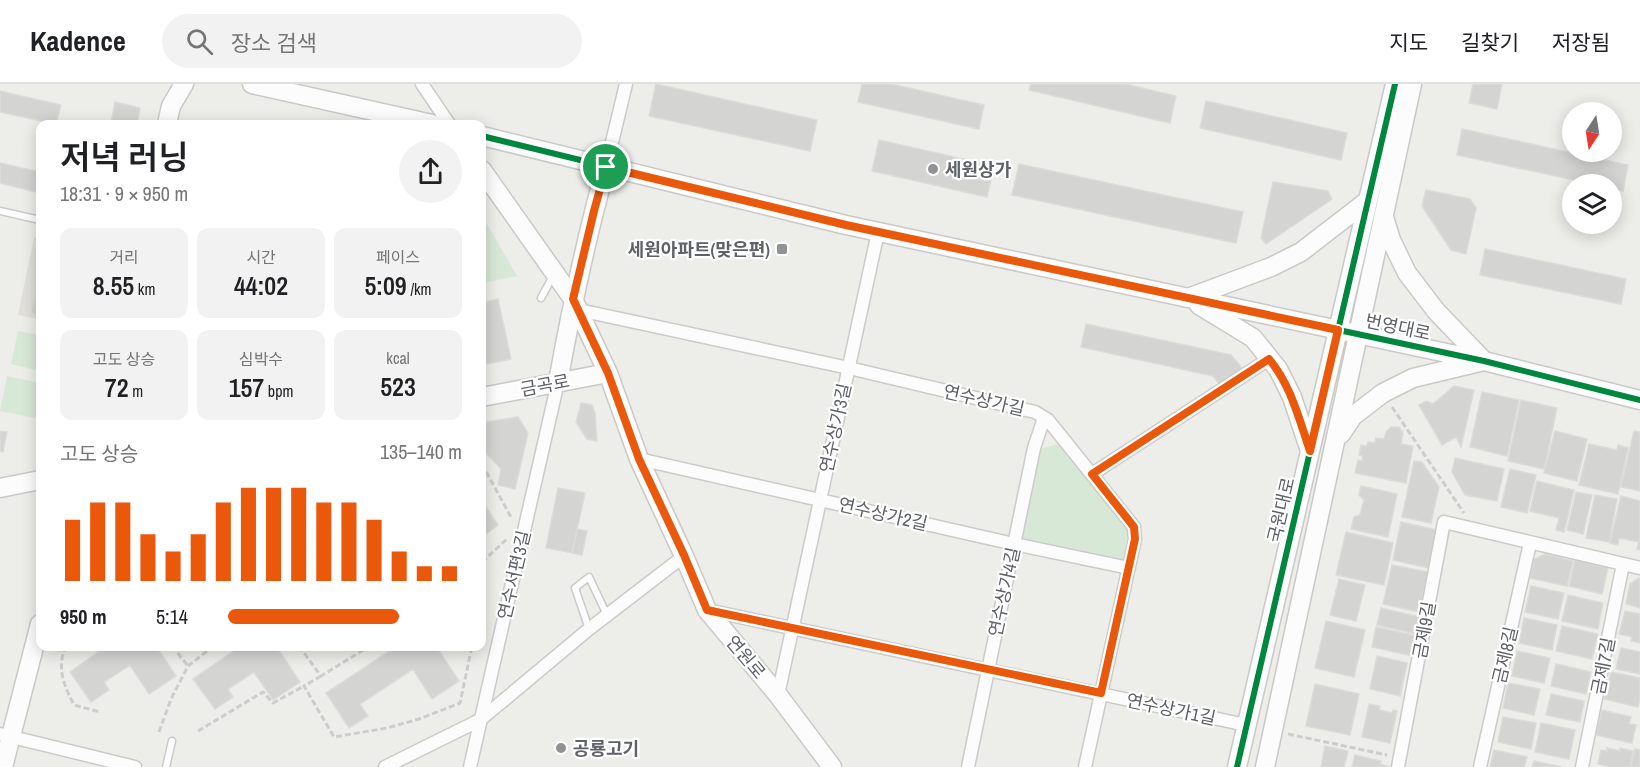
<!DOCTYPE html>
<html lang="ko">
<head>
<meta charset="utf-8">
<style>
  body { margin:0; font-family:"Archivo Narrow","Noto Sans KR",sans-serif; background:#f2f2f2; color:#202124; height:100vh; display:flex; flex-direction:column; font-size:22px; white-space:nowrap }
  * { box-sizing:border-box; margin:0 }
  p { font-size:20px; color:#757577 }
  .icon { flex:none; width:33px; height:33px; fill:none; stroke:currentColor; stroke-width:2; stroke-linecap:round; stroke-linejoin:round }
  .map { position:relative; flex:1; overflow:hidden }
  .details { position:absolute; left:36px; top:36px; width:450px; height:531px; display:flex; flex-direction:column; background:#fff; border-radius:12px; box-shadow:0 3px 15px #0003 }
  .details>* { flex:none }
  .needle { width:39px; rotate:192deg }
  .controls { position:absolute; left:1562px; top:18px; display:grid; gap:12px }
  .controls a { display:grid; place-items:center; width:60px; height:60px; border-radius:50%; background:#fff; box-shadow:0 3px 15px #0003; font-size:30px }
  .pin { position:absolute; display:grid; place-items:center; width:51px; height:51px; color:#fff; margin:-26px; border:3px solid #fff; border-radius:50%; box-shadow:0 2px 6px #0007 }
  .round { display:grid; place-items:center; flex:none; width:63px; height:63px; border-radius:32px; background:#f2f2f2 }
  .summary { display:flex; align-items:center; justify-content:space-between; height:102px; padding:0 24px }
  h1 { font-size:33px; font-weight:600; line-height:45px }
  .stats { display:grid; grid-template-columns:repeat(3,1fr); gap:9px; height:102px; padding:6px 24px }
  .stats div { display:grid; align-content:center; border-radius:12px; background:#f2f2f2; text-align:center }
  .stats b { font-size:26px; font-weight:600 }
  .stats small { font-size:16px; font-weight:400 }
  .stats p { font-size:16px }
  .chart { height:168px; padding:12px 24px }
  .chart p { display:flex; justify-content:space-between }
  .chart svg { width:100%; height:108px; margin-top:6px; stroke:#ea580c; stroke-width:6 }
  ul { padding:0 24px; list-style:none; font-size:20px }
  li { display:grid; grid-template-columns:96px 72px 1fr; align-items:center; height:45px }
  li i { height:15px; border-radius:8px; background:#ea580c }
  header { display:flex; align-items:center; gap:36px; box-sizing:border-box; height:84px; padding:0 30px; background:#fff; border-bottom:2px solid #e0e0e0 }
  header strong { font-size:28px }
  nav { display:flex; gap:33px; margin-inline-start:auto; font-size:21px }
  .search { width:420px; height:54px; background:#f2f2f2; display:flex; align-items:center; gap:15px; box-sizing:border-box; padding:0 21px; border-radius:33px; color:#757577; font-size:22px }
  .map>svg:first-child { display:block }
  .education { fill:#e0dfd9 }
  .green { fill:#d8e8d7 }
  .building { fill:#d4d4d2; stroke:#dcdbd8; stroke-width:1.5 }
  .lines { fill:none; stroke-linecap:round; stroke-linejoin:round }
  .lane-casing { stroke:#cacbca; stroke-width:9 }
  .street-casing { stroke:#cacbca; stroke-width:15 }
  .secondary-casing { stroke:#c9c9c9; stroke-width:21 }
  .path { stroke:#cacecc; stroke-width:3; stroke-dasharray:6 3; stroke-linecap:butt }
  .lane { stroke:#fcfcfc; stroke-width:6 }
  .street { stroke:#fcfcfc; stroke-width:12 }
  .secondary { stroke:#fcfcfc; stroke-width:18 }
  .cycleway-casing { stroke:#fff; stroke-width:10 }
  .cycleway { stroke:#00873e; stroke-width:6 }
  .route-casing { stroke:#fff; stroke-width:12 }
  .route { stroke:#ea580c; stroke-width:8 }
  .poi-dot { fill:#909294; stroke:#fff; stroke-width:2 }
  .labels { text-anchor:middle; dominant-baseline:central; stroke-width:4.5; stroke-linejoin:round; paint-order:stroke }
  .poi-label { font-size:18px; font-weight:bold; fill:#5e6166; stroke:#fff; text-anchor:start }
  .street-label { font-size:18px; fill:#5e6166; stroke:#fff }
</style>
</head>
<body>
<header>
<strong>Kadence</strong>
<div class="search"><svg class="icon" aria-label="search" viewBox="0 0 24 24"><circle cx="10" cy="10" r="6"/><path d="M15 15l6 6"/></svg>장소 검색</div>
<nav><a>지도</a><a>길찾기</a><a>저장됨</a></nav>
</header>
<div class="map">
<svg width="1640" height="683" viewBox="0 0 1640 683">
  <rect width="100%" height="100%" fill="#edede9"/>
  <path class="education" d="M40,152v83l-22,-4 16,-77z"/>
  <path class="green" d="M487,140l30,52 -35,7v-36z
    M18,247l22,4v36l-29,-7z
    M7,292l33,7v36l-40,-8z
    M1059,360l70,85 -6,32 -104,-23 20,-89z"/>
  <path class="building" d="M656,0l161,36 -7,31 -161,-35z
    M862,0h29l93,21 -5,24 -121,-27z
    M1031,0h94l51,12 -6,27 -141,-33z
    M1473,0h29l-5,25 -28,-6z
    M0,7l61,14 -5,19 -56,-12z
    M1206,17l141,32 -6,27 -141,-32z
    M115,18l25,6 -3,16h-26z
    M1462,45l166,36 -5,26 -12,-3v-4h-18l-136,-29z
    M879,56l115,26 -7,31 -115,-26z
    M0,79l40,9v21l-40,-10z
    M1019,80l224,48 -7,31 -224,-48z
    M1273,98l55,9 4,8 -66,45 -5,-6z
    M1426,106l44,9 6,9 -10,46 -15,-4 -29,-44z
    M1485,165l141,30 -5,25 -141,-29z
    M40,190v41l-9,-2z
    M498,215l13,60 -25,5 -4,-20v-41z
    M1086,240l145,31 11,13 -22,17 -7,-9 -132,-29z
    M1454,302l20,4 -13,57 -5,-10 -14,8 -23,-40 7,-4 7,3z
    M1482,308l37,8 -12,56 -37,-9z
    M1521,316l36,8 -13,61 -36,-8z
    M581,319l11,2 3,8 2,28 -10,-2 -11,-17z
    M518,333l10,16 -13,56 -17,-4 3,-16 -19,-20v-26z
    M1391,343h8l4,6 -2,11 12,2 -7,37 -51,-10 3,-13 4,1 1,-5 -4,-1 2,-10 6,1 1,-4 7,1 1,-5 8,1 2,-7z
    M0,347l7,1 -4,20 -3,-1z
    M1555,347l32,8 -10,42 -33,-8z
    M1634,347l6,1v59l-19,-4z
    M1589,360l28,6 1,-5 10,3 -10,46 -39,-9z
    M1455,374l49,11 -7,32 -32,-6 -13,-23z
    M1414,377l8,1 17,25 -8,36 -29,-6z
    M1510,385l26,6 -9,38 -26,-6z
    M1537,397l37,9 -10,42 -8,-2 3,-12 -29,-7z
    M1361,402l36,8 -9,43 -37,-8 3,-12 6,-2 4,-15 -5,-5z
    M558,404l27,5 -13,60 -26,-5z
    M1576,408l16,3 -9,39 -16,-4z
    M1595,411l22,4 -8,43 -23,-4z
    M1621,412l19,5v49l-3,-1 2,-7 -20,-4 -1,7 -8,-2z
    M482,417l16,24 -16,12z
    M1401,438l36,8 -8,38 -36,-8z
    M577,445l10,2 -5,24 -10,-2z
    M1346,448l47,11 -9,42 -48,-10z
    M1545,470l28,7 -6,25 -37,-8 4,-19z
    M1575,476l33,8 -6,26 -33,-8z
    M1392,481l36,7 -9,40 -36,-8z
    M1639,494l1,1v29l-14,-4 4,-20z
    M1339,495l26,6 -9,36 -26,-6z
    M1531,502l33,7 -6,26 -33,-7z
    M1568,511l35,8 -5,26 -36,-8z
    M1381,524l39,9 -4,17 -39,-9z
    M1625,527l15,3v29l-9,-2 1,-4 -13,-3z
    M1524,534l33,7 -5,25 -33,-7z
    M1326,537l39,9 -11,47 -39,-9z
    M1562,542l36,8 -6,25 -36,-8z
    M1376,543l41,9 -4,20 -41,-9z
    M107,562h49l20,30 -27,18 -19,-29 -26,17 5,8 -18,12 -21,-30z
    M241,562h35l24,36 -27,18 -19,-28 -26,17 5,8 -18,12 -22,-30z
    M397,562h39l23,35 -27,18 -19,-30 -53,35 8,12 -19,12 -23,-35z
    M1621,564l19,4v22l-24,-5z
    M1517,567l33,7 -6,25 -32,-7z
    M1377,572l30,7 -7,33 -30,-7z
    M1556,580l35,8 -5,22 -35,-8z
    M1611,588l29,6v19l-2,10 -34,-8z
    M1508,599l32,6 -6,26 -31,-7z
    M1315,600l44,10 -9,41 -44,-9z
    M1551,610l33,7 -4,21 -34,-7z
    M1369,620l11,2 -1,4 13,3 1,-3 4,1 -7,32 -28,-6z
    M1602,626l29,7 -2,7 7,1 -4,18 -36,-8z
    M1503,633l33,6 -5,26 -33,-7z
    M1541,639l34,7 -6,29 -34,-7z
    M1325,662l23,5 -4,16h-23z
    M1607,664l13,3v-3l13,3 -3,16h-18l-14,-3 3,-14 6,1z
    M1635,665l5,1v17h-9z
    M1494,666l33,7 -3,10h-34z
    M1355,671l26,6 -1,3 10,3h-38z
    M1534,677l28,6h-30z"/>
  <g class="lines">
    <g class="lane-casing">
      <path id="lane" d="M0,127l40,9
        M541,214l12,-22
        M589,545l-14,-41 14,-11 18,38
        M166,683l6,-26"/>
    </g>
    <g class="street-casing">
      <path id="street" d="M422,0l27,40
        M606,83l20,-83
        M579,226l270,58 186,44 13,8 86,107 1,12 -50,228
        M639,375l375,85 115,24
        M1092,390l177,-115
        M707,526l539,115
        M778,611l100,-463
        M0,650l135,33
        M385,683l95,-47 109,-91 95,-73
        M470,683l88,-385
        M968,683l66,-319 10,-30
        M1398,683l46,-245 196,46
        M1480,683l50,-224
        M1582,683l41,-203"/>
    </g>
    <g class="secondary-casing">
      <path id="secondary" d="M252,0l180,40
        M167,40l4,-18 13,-22
        M482,52l364,89 638,136 156,39
        M482,86l91,129 35,74 31,86 45,97 23,54 71,85 54,72
        M1384,133l7,23 16,33 29,38 48,50
        M1188,214l83,-31 30,-15 66,-51
        M1199,221l54,33 25,31 14,28 18,54
        M558,298c13,-72 28,-144 48,-215
        M482,313l126,-24
        M1341,350l12,-18 30,-23 30,-15 67,-16
        M0,404l40,-8
        M3,683l37,-143
        M1237,683l158,-683
        M1265,683l147,-683"/>
    </g>
    <path class="path" d="M1392,323l72,106
      M482,380l30,55
      M482,478l25,-23
      M66,562c-10,21 -2,40 8,59l26,7
      M172,562l16,20
      M299,562l22,30 49,-30
      M321,592l-17,10 30,51 53,-9 32,-9 41,-16 12,-57
      M198,647l65,-39 10,11 31,-17
      M159,648l12,-33 17,-33 26,-20
      M1288,650l99,21"/>
    <use href="#lane" class="lane"/>
    <use href="#street" class="street"/>
    <use href="#secondary" class="secondary"/>
    <g class="cycleway-casing">
      <path id="cycleway" d="M482,52l364,89 638,136 156,39
        M1237,683l158,-683"/>
    </g>
    <use href="#cycleway" class="cycleway"/>
  </g>
  <g class="lines">
    <g class="route-casing">
      <path id="route" d="M606,83l240,58 492,105 -28,121c-11,-32 -19,-66 -41,-92l-177,115 42,53 1,12 -34,154 -394,-83 -23,-55 -45,-96 -31,-86 -35,-74 21,-88z"/>
    </g>
    <use href="#route" class="route"/>
  </g>
  <g class="poi-dot">
    <circle cx="933" cy="85" r="6"/>
    <rect x="776" y="159" width="12" height="12" rx="3"/>
    <circle cx="561" cy="664" r="6"/>
  </g>
  <g class="labels">
    <g class="poi-label">
      <text x="945" y="85">세원상가</text>
      <text x="770" y="165" text-anchor="end">세원아파트(맞은편)</text>
      <text x="573" y="664">공룡고기</text>
    </g>
    <g class="street-label">
      <text transform="translate(1398 243) rotate(12)">번영대로</text>
      <text transform="translate(545 301) rotate(-11)">금곡로</text>
      <text transform="translate(984 316) rotate(13)">연수상가길</text>
      <text transform="translate(835 344) rotate(-78)">연수상가3길</text>
      <text transform="translate(1281 426) rotate(-77)">국원대로</text>
      <text transform="translate(883 430) rotate(13)">연수상가2길</text>
      <text transform="translate(514 491) rotate(-77)">연수서편3길</text>
      <text transform="translate(1004 508) rotate(-78)">연수상가4길</text>
      <text transform="translate(1424 546) rotate(-80)">금제9길</text>
      <text transform="translate(1505 571) rotate(-77)">금제8길</text>
      <text transform="translate(746 573) rotate(50)">연원로</text>
      <text transform="translate(1603 582) rotate(-79)">금제7길</text>
      <text transform="translate(1171 625) rotate(12)">연수상가1길</text>
    </g>
  </g>
</svg>
<div class="controls">
<a><svg class="needle" viewBox="-14 -14 28 28"><path d="M0-13l5 13h-10z" fill="#e53935"/><path d="M0 13l5-13h-10z" fill="#757577"/></svg></a>
<a><svg class="icon" aria-label="layers" viewBox="0 0 24 24"><path d="M12 4l9 5-9 5-9-5zM3 14l9 5 9-5"/></svg></a>
</div>
<div class="pin" style="left:606px;top:83px;background:#1e9e55"><svg class="icon" aria-label="arrive" viewBox="0 0 24 24"><path d="M6 21V4h12l-3 4 3 4H6"/></svg></div>
<section class="details">
<div class="summary"><div><h1>저녁 러닝</h1><p>18:31 · 9 × 950 m</p></div><a class="round"><svg class="icon" aria-label="share" viewBox="0 0 24 24"><path d="M12 15V3M7 8l5-5 5 5M5 13v7h14v-7"/></svg></a></div>
<div class="stats">
<div><p>거리</p><b>8.55<small> km</small></b></div>
<div><p>시간</p><b>44:02</b></div>
<div><p>페이스</p><b>5:09<small> /km</small></b></div>
</div>
<div class="stats">
<div><p>고도 상승</p><b>72<small> m</small></b></div>
<div><p>심박수</p><b>157<small> bpm</small></b></div>
<div><p>kcal</p><b>523</b></div>
</div>
<div class="chart"><p><span>고도 상승</span>135–140 m</p>
<svg viewBox="0 0 160 44" preserveAspectRatio="none"><path d="M5 44V19M15 44V12M25 44V12M35 44V25M45 44V32M55 44V25M65 44V12M75 44V6M85 44V6M95 44V6M105 44V12M115 44V12M125 44V19M135 44V32M145 44V38M155 44V38"/></svg>
</div>
<ul>
<li><b>950 m</b>5:14<i style="width:73%"></i></li>
</ul>
</section>
</div>
</body>
</html>
